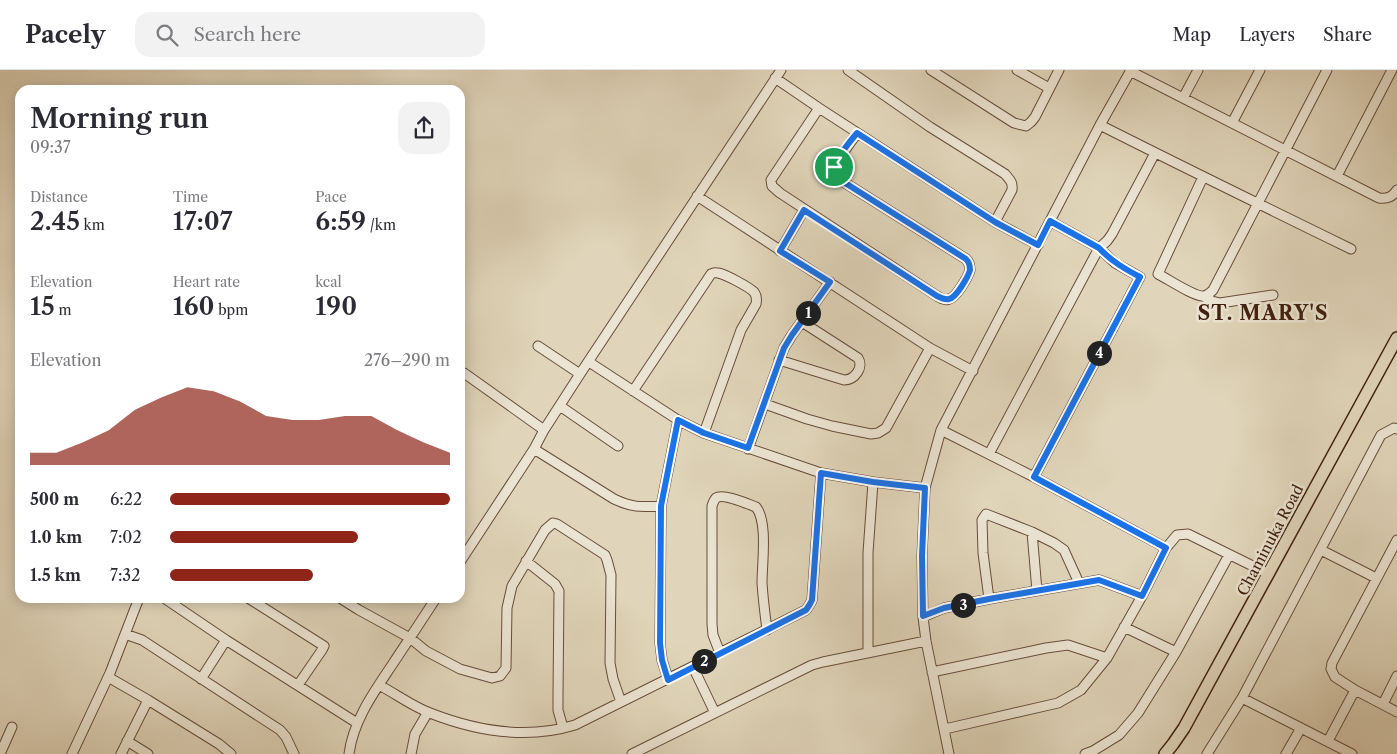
<!DOCTYPE html>
<html lang="en">
<head>
<meta charset="utf-8">
<style>
  body { margin:0; font-family:"Libre Caslon Text",serif; background:#f2f2f3; color:#2b2b33; height:100vh; display:flex; flex-direction:column; font-size:19px; white-space:nowrap }
  * { box-sizing:border-box; margin:0 }
  p { font-size:16px; color:#7c7c81 }
  .icon { flex:none; width:28px; height:28px; fill:none; stroke:currentColor; stroke-width:2; stroke-linecap:round; stroke-linejoin:round }
  .map { position:relative; flex:1; overflow:hidden }
  .panel { position:absolute; left:15px; top:15px; width:450px; height:518px; display:flex; flex-direction:column; background:#fff; border-radius:15px; box-shadow:0 2px 12px #0003 }
  .panel>* { flex:none }
  .pin { position:absolute; display:grid; place-items:center; width:42px; height:42px; color:#fff; margin:-21px; border:2px solid #fff; border-radius:50%; box-shadow:0 1px 5px #0007 }
  .km { position:absolute; width:25px; height:25px; margin:-12px; border-radius:50%; background:#222; color:#fff; font-size:14px; line-height:25px; text-align:center }
  .round { display:grid; place-items:center; flex:none; width:52px; height:52px; border-radius:15px; background:#f2f2f3 }
  .head { display:flex; align-items:center; justify-content:space-between; height:85px; padding:0 15px }
  h1 { font-size:28px; font-weight:600; line-height:38px }
  .metrics { display:grid; grid-template-columns:repeat(3,1fr); gap:8px; height:85px; padding:5px 15px }
  .metrics div { display:grid; align-content:center }
  .metrics b { font-size:25px; font-weight:600 }
  .metrics small { font-size:14px; font-weight:400 }
  .metrics p { font-size:14px }
  .chart { height:140px; padding:10px 15px }
  .chart p { display:flex; justify-content:space-between }
  .chart svg { width:100%; height:90px; margin-top:5px; fill:#8f2418; opacity:.7 }
  ul { padding:0 15px; list-style:none; font-size:16px }
  li { display:grid; grid-template-columns:80px 60px 1fr; align-items:center; height:38px }
  li i { height:12px; border-radius:6px; background:#8f2418 }
  header { display:flex; align-items:center; gap:30px; box-sizing:border-box; height:70px; padding:0 25px; background:#fff; border-bottom:1px solid #e1e1e2 }
  header strong { font-size:24px }
  nav { display:flex; gap:28px; margin-inline-start:auto; font-size:18px }
  .search { width:350px; height:45px; background:#f2f2f3; display:flex; align-items:center; gap:12px; box-sizing:border-box; padding:0 18px; border-radius:15px; color:#7c7c81; font-size:19px }
  .map>svg:first-child { display:block }
  .lines { fill:none; stroke-linecap:round; stroke-linejoin:round }
  .minor-casing { stroke:#674d3a; stroke-width:11 }
  .major-casing { stroke:#3f200f; stroke-width:14 }
  .minor { stroke:#ebe4d2; stroke-width:9 }
  .major { stroke:#e0d5ba; stroke-width:11 }
  .route-casing { stroke:#fff; stroke-width:10 }
  .route { stroke:#1a73e8; stroke-width:6 }
  .labels { text-anchor:middle; dominant-baseline:central; stroke-width:5; stroke-linejoin:round; paint-order:stroke }
  .street-label { font-size:15px; fill:#3f200f; stroke:#ebe4d2 }
  .district-label { font-size:20px; font-weight:bold; letter-spacing:1px; fill:#3f200f; stroke:#ebe4d2 }
</style>
</head>
<body>
<header>
<strong>Pacely</strong>
<div class="search"><svg class="icon" aria-label="search" viewBox="0 0 24 24"><circle cx="10" cy="10" r="6"/><path d="M15 15l6 6"/></svg>Search here</div>
<nav><a>Map</a><a>Layers</a><a>Share</a></nav>
</header>
<div class="map">
<svg width="1397" height="684" viewBox="0 0 1397 684">
  <rect width="100%" height="100%" fill="#e0d5ba"/>
  <filter id="stains"><feTurbulence type="fractalNoise" baseFrequency=".004" numOctaves="4"/><feColorMatrix values="0 0 0 0 .2 0 0 0 0 .09 0 0 0 0 .02 0 0 0 .5 -.17"/></filter>
  <radialGradient id="worn" r=".72"><stop offset=".6" stop-color="#630" stop-opacity="0"/><stop offset="1" stop-color="#630" stop-opacity=".3"/></radialGradient>
  <g class="lines">
    <g class="minor-casing">
      <path id="minor" d="M848,0l82,57 75,47c5,6 8,8 7,16l-17,32
        M931,0l83,53 12,3 5,-4 4,-5 24,-47
        M1017,0l32,18
        M1130,1l249,127c9,1 13,-1 18,-8
        M775,8l44,30 176,114 43,23
        M1183,28l15,-28
        M819,38l-48,72 1,6 8,7 157,103c4,2 8,5 12,3 7,-1 19,-22 21,-29 0,-4 -1,-8 -4,-11l-124,-78c-5,-6 -9,-10 -6,-18l21,-30
        M1232,53l28,-53
        M1100,55c83,42 167,83 251,124
        M1337,106l55,-106
        M1203,107l-45,97c10,5 35,22 45,22 4,0 7,-3 10,-6l114,-220
        M697,126l233,152 43,23
        M780,181l24,-41
        M1203,226l9,5 8,2 53,-8
        M538,276l42,28
        M779,290l65,20c11,0 20,-13 14,-22l-56,-36
        M589,292l89,58 26,13 117,40 52,9 52,6
        M464,303l80,57
        M633,321l78,-117c3,-1 3,-2 7,-1 7,1 31,14 36,19 3,4 3,7 2,12l-15,26 -37,103
        M765,334l42,15 25,7 39,8 7,-1 8,-5 44,-80
        M560,336l58,40
        M941,360l93,47 132,71
        M534,379l80,50c19,9 27,8 47,7
        M748,379l36,-101 8,-13 38,-53
        M989,384l103,-193 7,-13 8,-7 5,-7 43,-81
        M1034,407l106,-200 -25,-14 -16,-15 -49,-27
        M1032,462l22,11 10,7 15,33
        M1397,470l-65,123 -1,6 4,8 20,13 42,22
        M1321,480l55,28
        M526,491l29,23 4,7 -1,104v15l5,18
        M460,492l74,-113 10,-19 36,-56 201,-304
        M164,528l62,42 131,83
        M248,528l76,48 -2,4 -24,35
        M340,528l19,12 51,28 16,13 34,18 32,9 8,-2 6,-8 1,-60 5,-22 33,-56 8,-7 4,1 48,31 2,5 4,15 -1,88 3,16 8,23
        M989,529l-6,-46 -1,-33 4,-6 46,18 5,59
        M923,547l21,-9 45,-9 110,-19 43,16
        M1124,557l52,25
        M125,564l17,6 138,90 6,7 8,17
        M720,583l-7,-18 -1,-11v-118c1,-3 2,-6 4,-8 7,-5 32,6 40,9 12,15 6,56 6,76 1,16 3,31 5,47
        M868,583v-100l5,-71
        M693,597l22,46
        M932,602l114,-24 22,-3 39,13
        M108,607l40,23 71,44 12,10
        M201,609l25,-39
        M668,609l-6,-19 -2,-17 1,-137 17,-86
        M379,615c17,9 33,21 51,28 46,18 96,27 145,12l231,-115 4,-6 2,-4 9,-127
        M1242,628l110,56
        M1383,634l14,-28
        M945,659l113,-26 23,-13 26,-32 35,-62 24,-48 11,-13 11,-1 81,40
        M127,671l21,13
        M1328,671l27,-51
        M0,684l12,-27
        M72,684l38,-81 29,-75
        M121,684l27,-54
        M349,684c4,-33 25,-62 43,-89 15,-23 30,-45 44,-67
        M411,684l4,-20 13,-22
        M632,684l180,-89 11,-3 103,-21
        M949,684l-23,-113 -3,-24 -1,-61 3,-68 16,-58 159,-305 31,-55
        M1085,684l8,-3 26,-16 19,-22 38,-61 53,-97
        M1207,684l35,-56 139,-263 13,-7 3,1
        M1286,684l15,-26"/>
    </g>
    <g class="major-casing">
      <path id="major" d="M1165,684l8,-10 11,-16 213,-390"/>
    </g>
    <use href="#minor" class="minor"/>
    <use href="#major" class="major"/>
  </g>
  <g class="lines">
    <g class="route-casing">
      <path id="route" d="M857,63l138,89 43,23 12,-24 49,27c12,13 26,21 41,29l-106,200 132,71 -24,48 -43,-16 -110,19 -45,9 -21,8 -1,-60 3,-68 -52,-6 -52,-9 -9,127 -2,4 -4,6 -138,70 -6,-20 -2,-17 1,-137 17,-86 26,13 44,15 36,-100 8,-13 38,-53 -50,-31 24,-41 133,86c4,2 8,4 12,3 7,-1 19,-22 21,-29 0,-5 -1,-8 -4,-11l-124,-78c-4,-4 -8,-8 -7,-14 0,-7 17,-28 22,-34z"/>
    </g>
    <use href="#route" class="route"/>
  </g>
  <g class="labels">
    <g class="street-label">
      <text transform="translate(1270 470) rotate(-62)">Chaminuka Road</text>
    </g>
    <g class="district-label">
      <text x="1263" y="243">ST. MARY'S</text>
    </g>
  </g>
  <rect width="100%" height="100%" filter="url(#stains)"/>
  <rect width="100%" height="100%" fill="url(#worn)"/>
</svg>
<div class="pin" style="left:834px;top:97px;background:#1e9e55"><svg class="icon" aria-label="arrive" viewBox="0 0 24 24"><path d="M6 21V4h12l-3 4 3 4H6"/></svg></div>
<b class="km" style="left:808px;top:243px">1</b>
<b class="km" style="left:704px;top:591px">2</b>
<b class="km" style="left:963px;top:535px">3</b>
<b class="km" style="left:1099px;top:283px">4</b>
<section class="panel">
<div class="head"><div><h1>Morning run</h1><p>09:37</p></div><a class="round"><svg class="icon" aria-label="share" viewBox="0 0 24 24"><path d="M12 15V3M7 8l5-5 5 5M5 13v7h14v-7"/></svg></a></div>
<div class="metrics">
<div><p>Distance</p><b>2.45<small> km</small></b></div>
<div><p>Time</p><b>17:07</b></div>
<div><p>Pace</p><b>6:59<small> /km</small></b></div>
</div>
<div class="metrics">
<div><p>Elevation</p><b>15<small> m</small></b></div>
<div><p>Heart rate</p><b>160<small> bpm</small></b></div>
<div><p>kcal</p><b>190</b></div>
</div>
<div class="chart"><p><span>Elevation</span>276–290 m</p>
<svg viewBox="0 0 160 44" preserveAspectRatio="none"><path d="M0 44V38L10 38L20 33L30 27L40 17L50 11L60 6L70 8L80 13L90 20L100 22L110 22L120 20L130 20L140 27L150 33L160 38V44z"/></svg>
</div>
<ul>
<li><b>500 m</b>6:22<i style="width:100%"></i></li>
<li><b>1.0 km</b>7:02<i style="width:67%"></i></li>
<li><b>1.5 km</b>7:32<i style="width:51%"></i></li>
</ul>
</section>
</div>
</body>
</html>
